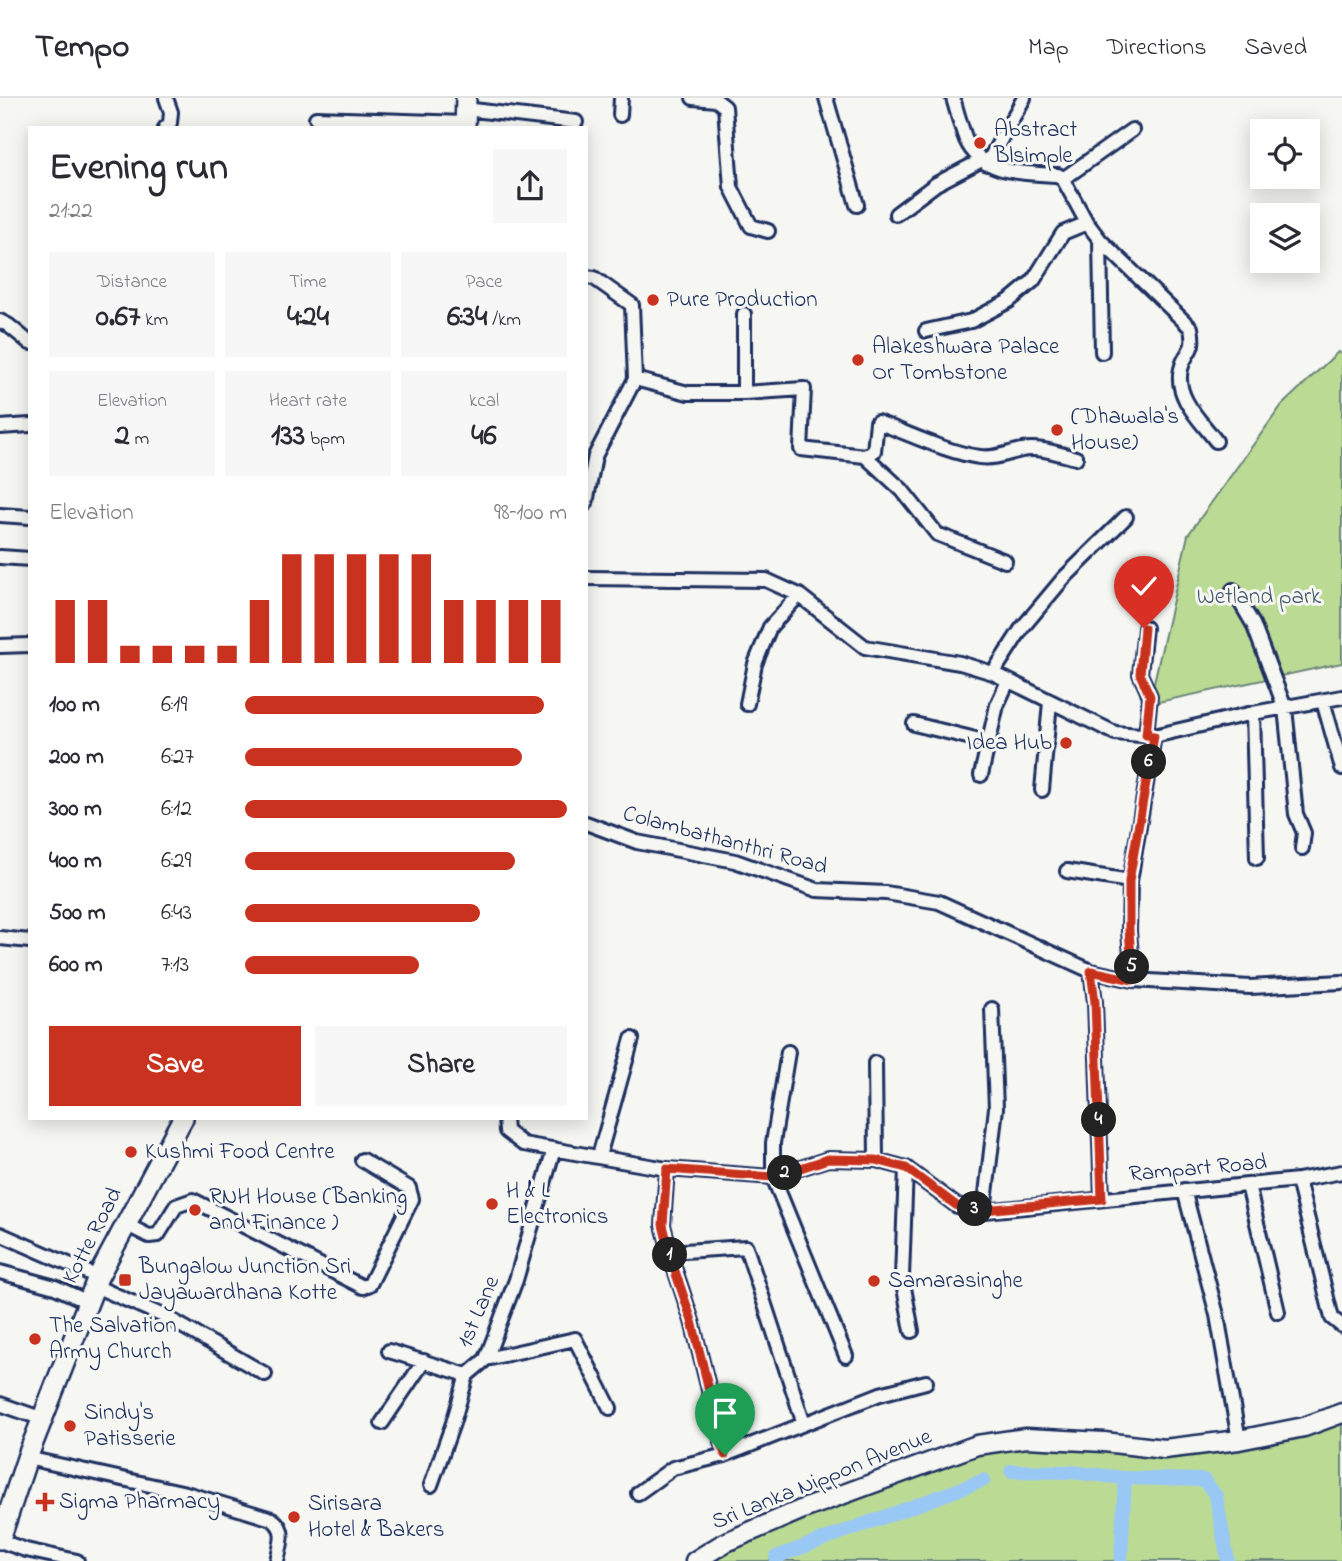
<!DOCTYPE html>
<html lang="en">
<head>
<meta charset="utf-8">
<style>
  body { margin:0; font-family:"Indie Flower",sans-serif; background:#f7f7f7; color:#2b2b33; height:100vh; display:flex; flex-direction:column; font-size:26px; white-space:nowrap }
  * { box-sizing:border-box; margin:0 }
  p { font-size:23px; color:#7c7c81 }
  .icon { flex:none; width:38px; height:38px; fill:none; stroke:currentColor; stroke-width:2; stroke-linecap:round; stroke-linejoin:round }
  .map { position:relative; flex:1; overflow:hidden }
  .drawer { position:absolute; left:28px; top:28px; width:560px; height:994px; display:flex; flex-direction:column; background:#fff; border-radius:0px; box-shadow:0 4px 18px #0003 }
  .drawer>* { flex:none }
  .controls { position:absolute; left:1250px; top:21px; display:grid; gap:14px }
  .controls a { display:grid; place-items:center; width:70px; height:70px; border-radius:0px; background:#fff; box-shadow:0 4px 18px #0003; font-size:35px }
  .pin { position:absolute; display:grid; place-items:center; width:60px; height:60px; color:#fff; margin:-72px -30px; border-radius:50% 50% 50% 0; rotate:-45deg; box-shadow:0 0 7px #0007 }
  .pin .icon { rotate:45deg }
  .km { position:absolute; width:35px; height:35px; margin:-18px; border-radius:50%; background:#222; color:#fff; font-size:19px; line-height:35px; text-align:center }
  .round { display:grid; place-items:center; flex:none; width:74px; height:74px; border-radius:0px; background:#f7f7f7 }
  .summary { display:flex; align-items:center; justify-content:space-between; height:119px; padding:0 21px }
  h1 { font-size:38px; font-weight:700; line-height:52px }
  .metrics { display:grid; grid-template-columns:repeat(3,1fr); gap:10px; height:119px; padding:7px 21px }
  .metrics div { display:grid; align-content:center; border-radius:0px; background:#f7f7f7; text-align:center }
  .metrics b { font-size:30px; font-weight:700 }
  .metrics small { font-size:19px; font-weight:400 }
  .metrics p { font-size:19px }
  .chart { height:196px; padding:14px 21px }
  .chart p { display:flex; justify-content:space-between }
  .chart svg { width:100%; height:126px; margin-top:7px; stroke:#c8321e; stroke-width:6 }
  .button { display:flex; gap:14px; margin-top:auto; padding:14px 21px }
  .button a { flex:1; height:80px; border-radius:0px; background:#c8321e; color:#fff; font-size:28px; font-weight:700; line-height:80px; text-align:center }
  .button a+a { background:#f7f7f7; color:#2b2b33 }
  ul { padding:0 21px; list-style:none; font-size:23px }
  li { display:grid; grid-template-columns:112px 84px 1fr; align-items:center; height:52px }
  li i { height:18px; border-radius:9px; background:#c8321e }
  header { display:flex; align-items:center; gap:42px; box-sizing:border-box; height:98px; padding:0 35px; background:#fff; border-bottom:2px solid #e1e1e2 }
  header strong { font-size:33px }
  nav { display:flex; gap:38px; margin-inline-start:auto; font-size:24px }
  .map>svg:first-child { display:block }
  .green { fill:#bbdb94; stroke:#6b8579; stroke-width:2 }
  .lines { fill:none; stroke-linecap:round; stroke-linejoin:round }
  .canal { stroke:#9ac8f5; stroke-width:14 }
  .street-casing { stroke:#1b2f5e; stroke-width:18 }
  .secondary-casing { stroke:#1b2f5e; stroke-width:23 }
  .primary-casing { stroke:#1b2f5e; stroke-width:24 }
  .street { stroke:#f6f6f2; stroke-width:12 }
  .secondary { stroke:#f6f6f2; stroke-width:18 }
  .primary { stroke:#f6f6f2; stroke-width:19 }
  .route-casing { stroke:#fff; stroke-width:14 }
  .route { stroke:#c8321e; stroke-width:9 }
  .poi-dot { fill:#c8321e; stroke:#f6f6f2; stroke-width:2.5 }
  .labels { text-anchor:middle; dominant-baseline:central; stroke-width:6; stroke-linejoin:round; paint-order:stroke }
  .poi-label { font-size:23px; fill:#1b2f5e; stroke:#f6f6f2; text-anchor:start }
  .park-label { font-size:23px; fill:#435a6c; stroke:#f6f6f2 }
  .street-label { font-size:23px; fill:#1b2f5e; stroke:#f6f6f2 }
</style>
</head>
<body>
<header>
<strong>Tempo</strong>
<nav><a>Map</a><a>Directions</a><a>Saved</a></nav>
</header>
<div class="map">
<svg width="1342" height="1463" viewBox="0 0 1342 1463">
  <rect width="100%" height="100%" fill="#f6f6f2"/>
  <filter id="ink" filterUnits="userSpaceOnUse"><feTurbulence type="fractalNoise" baseFrequency=".0143" numOctaves="2"/><feDisplacementMap in="SourceGraphic" scale="14" xChannelSelector="R" yChannelSelector="G"/><feConvolveMatrix kernelMatrix="1 2 1 2 8 2 1 2 1" color-interpolation-filters="sRGB"/></filter>
  <g filter="url(#ink)">
    <path class="green" d="M1338,254l4,2v309l-193,41 39,-169 94,-130z
      M1342,1315v148h-647l282,-116 188,4z"/>
    <g class="lines">
      <path class="canal" d="M1011,1373l60,1 54,6 -4,83
        M1125,1380l79,2 12,16 12,65
        M777,1463l-1,-4 208,-77"/>
      <g class="street-casing">
        <path id="street" d="M693,0l23,2 9,7 6,80 20,39 17,5
          M826,0l31,107
          M953,0c4,14 8,29 13,42 16,35 59,33 92,35l5,4 24,44 13,17 91,88c5,26 -5,20 -10,41 -7,28 20,52 35,72
          M465,11l111,13
          M620,17l1,-17
          M316,20l149,5
          M165,30l5,-5 1,-11 -5,-14
          M987,66l37,-66
          M1063,81l69,-49
          M896,116l40,-30 46,-24
          M1100,142l2,112
          M586,179l8,1 38,27 3,74 -40,77 -9,47
          M0,223l8,4 22,18
          M926,233l45,-10 38,-20 24,-20 30,-48 24,-10
          M635,281l53,14h56l60,-4 -3,60 64,7 37,34 35,44 68,27
          M744,295v-79
          M0,329l30,-2
          M865,358l9,-5 3,-29c31,11 71,31 103,35 16,2 27,-4 42,-7 17,-4 37,4 54,8
          M0,417l30,2
          M0,459l30,2
          M586,480l180,2 33,15 66,52 95,16 33,10 122,60 39,3 99,-23 89,-16
          M1233,492l20,34 32,84 11,106 8,19 -2,15
          M1145,530l-5,46 10,22 -4,39
          M0,548l30,-1
          M993,575l29,-45 41,-49 63,-62
          M1323,603l19,67
          M747,606l8,-40 15,-37 29,-32
          M1253,615l4,145
          M914,626l74,18
          M981,677l16,-70 11,-24
          M1042,692l8,-88
          M586,725l51,19 98,19 82,29 69,3 53,9 152,69 42,9 117,7 92,-5
          M1067,773l63,10
          M0,840l30,3
          M1091,873l4,31 7,197
          M1133,882l-4,-49 1,-50 24,-145
          M788,954l-15,91v34l73,179
          M875,965l1,97
          M505,1020l1,13 17,13 144,25 106,8 55,-18 48,1 30,8 51,38 27,5 314,-31 44,-8
          M599,1058l33,-117
          M906,1070l-4,109 10,54
          M667,1071l-4,56 11,42 18,54 33,134
          M1298,1082l34,138 10,8
          M1248,1087l30,127
          M1184,1092l33,125 22,125
          M984,1113l12,-103 -4,-99
          M125,1126l24,12 9,-1 18,-29 17,-6 170,87 7,-3 42,-85 -3,-11 -47,-28
          M0,1136l98,43
          M669,1154l77,-5 58,177
          M0,1174l55,15 33,15
          M95,1188l73,32 97,56
          M389,1253l78,24
          M486,1261l89,-20 35,69
          M0,1306l43,15
          M382,1325l42,-62
          M27,1360l159,35 86,26c16,11 8,26 5,42
          M431,1387l22,-62 14,-48 19,-16 30,-79 38,-131
          M638,1395l35,-25 52,-13 155,-61 46,-12
          M0,1443l26,9 51,11"/>
      </g>
      <g class="secondary-casing">
        <path id="secondary" d="M695,1463l29,-18 79,-34 174,-64 49,-7 78,4 60,7 75,-9 65,-13 38,-14"/>
      </g>
      <g class="primary-casing">
        <path id="primary" d="M465,30l1,-30
          M0,1441l27,-81 71,-181 85,-159"/>
      </g>
      <use href="#street" class="street"/>
      <use href="#secondary" class="secondary"/>
      <use href="#primary" class="primary"/>
    </g>
  </g>
  <g class="lines" filter="url(#ink)">
    <g class="route-casing">
      <path id="route" d="M725,1357l-33,-134 -18,-53 -11,-43 4,-56 106,8 55,-18 48,1 30,8 51,38 27,4 118,-11 -7,-197 -4,-31 42,9 -4,-49v-50l25,-145 -8,-1 4,-39 -10,-22 4,-46"/>
    </g>
    <use href="#route" class="route"/>
  </g>
  <g class="poi-dot">
    <circle cx="980" cy="45" r="7"/>
    <circle cx="653" cy="202" r="7"/>
    <circle cx="858" cy="262" r="7"/>
    <circle cx="1057" cy="332" r="7"/>
    <circle cx="1066" cy="645" r="7"/>
    <circle cx="131" cy="1054" r="7"/>
    <circle cx="492" cy="1106" r="7"/>
    <circle cx="195" cy="1112" r="7"/>
    <rect x="118" y="1175" width="14" height="14" rx="3.5"/>
    <circle cx="874" cy="1183" r="7"/>
    <circle cx="35" cy="1241" r="7"/>
    <circle cx="70" cy="1328" r="7"/>
    <path d="M41.5 1393.5h7v7h7v7h-7v7h-7v-7h-7v-7h7z"/>
    <circle cx="294" cy="1419" r="7"/>
  </g>
  <g class="labels">
    <g class="poi-label">
      <text x="994" y="32">Abstract<tspan x="994" dy="26">B|simple</tspan></text>
      <text x="667" y="202">Pure Production</text>
      <text x="872" y="249">Alakeshwara Palace<tspan x="872" dy="26">Or Tombstone</tspan></text>
      <text x="1071" y="319">(Dhawala's<tspan x="1071" dy="26">House)</tspan></text>
      <text x="1052" y="645" text-anchor="end">Idea Hub</text>
      <text x="145" y="1054">Kushmi Food Centre</text>
      <text x="506" y="1093">H &amp; L<tspan x="506" dy="26">Electronics</tspan></text>
      <text x="209" y="1099">RNH House (Banking<tspan x="209" dy="26">and Finance )</tspan></text>
      <text x="139" y="1169">Bungalow Junction Sri<tspan x="139" dy="26">Jayawardhana Kotte</tspan></text>
      <text x="888" y="1183">Samarasinghe</text>
      <text x="49" y="1228">The Salvation<tspan x="49" dy="26">Army Church</tspan></text>
      <text x="84" y="1315">Sindy's<tspan x="84" dy="26">Patisserie</tspan></text>
      <text x="59" y="1404">Sigma Pharmacy</text>
      <text x="308" y="1406">Sirisara<tspan x="308" dy="26">Hotel &amp; Bakers</tspan></text>
    </g>
    <g class="park-label">
      <text x="1259" y="499">Wetland park</text>
    </g>
    <g class="street-label">
      <text transform="translate(725 743) rotate(15)">Colambathanthri Road</text>
      <text transform="translate(1198 1071) rotate(-5)">Rampart Road</text>
      <text transform="translate(93 1138) rotate(-63)">Kotte Road</text>
      <text transform="translate(479 1214) rotate(-67)">1st Lane</text>
      <text transform="translate(822 1382) rotate(-22)">Sri Lanka Nippon Avenue</text>
    </g>
  </g>
</svg>
<div class="controls">
<a><svg class="icon" aria-label="locate" viewBox="0 0 24 24"><circle cx="12" cy="12" r="6"/><path d="M12 2v4M12 18v4M2 12h4M18 12h4"/></svg></a>
<a><svg class="icon" aria-label="layers" viewBox="0 0 24 24"><path d="M12 4l9 5-9 5-9-5zM3 14l9 5 9-5"/></svg></a>
</div>
<div class="pin" style="left:725px;top:1357px;background:#1e9e55"><svg class="icon" aria-label="arrive" viewBox="0 0 24 24"><path d="M6 21V4h12l-3 4 3 4H6"/></svg></div>
<div class="pin" style="left:1144px;top:530px;background:#d93025"><svg class="icon" aria-label="check" viewBox="0 0 24 24"><path d="M5 12l5 5 9-10"/></svg></div>
<b class="km" style="left:670px;top:1157px">1</b>
<b class="km" style="left:785px;top:1075px">2</b>
<b class="km" style="left:975px;top:1111px">3</b>
<b class="km" style="left:1099px;top:1022px">4</b>
<b class="km" style="left:1132px;top:869px">5</b>
<b class="km" style="left:1149px;top:664px">6</b>
<section class="drawer">
<div class="summary"><div><h1>Evening run</h1><p>21:22</p></div><a class="round"><svg class="icon" aria-label="share" viewBox="0 0 24 24"><path d="M12 15V3M7 8l5-5 5 5M5 13v7h14v-7"/></svg></a></div>
<div class="metrics">
<div><p>Distance</p><b>0.67<small> km</small></b></div>
<div><p>Time</p><b>4:24</b></div>
<div><p>Pace</p><b>6:34<small> /km</small></b></div>
</div>
<div class="metrics">
<div><p>Elevation</p><b>2<small> m</small></b></div>
<div><p>Heart rate</p><b>133<small> bpm</small></b></div>
<div><p>kcal</p><b>46</b></div>
</div>
<div class="chart"><p><span>Elevation</span>98–100 m</p>
<svg viewBox="0 0 160 44" preserveAspectRatio="none"><path d="M5 44V22M15 44V22M25 44V38M35 44V38M45 44V38M55 44V38M65 44V22M75 44V6M85 44V6M95 44V6M105 44V6M115 44V6M125 44V22M135 44V22M145 44V22M155 44V22"/></svg>
</div>
<ul>
<li><b>100 m</b>6:19<i style="width:93%"></i></li>
<li><b>200 m</b>6:27<i style="width:86%"></i></li>
<li><b>300 m</b>6:12<i style="width:100%"></i></li>
<li><b>400 m</b>6:29<i style="width:84%"></i></li>
<li><b>500 m</b>6:43<i style="width:73%"></i></li>
<li><b>600 m</b>7:13<i style="width:54%"></i></li>
</ul>
<div class="button"><a>Save</a><a>Share</a></div>
</section>
</div>
</body>
</html>
